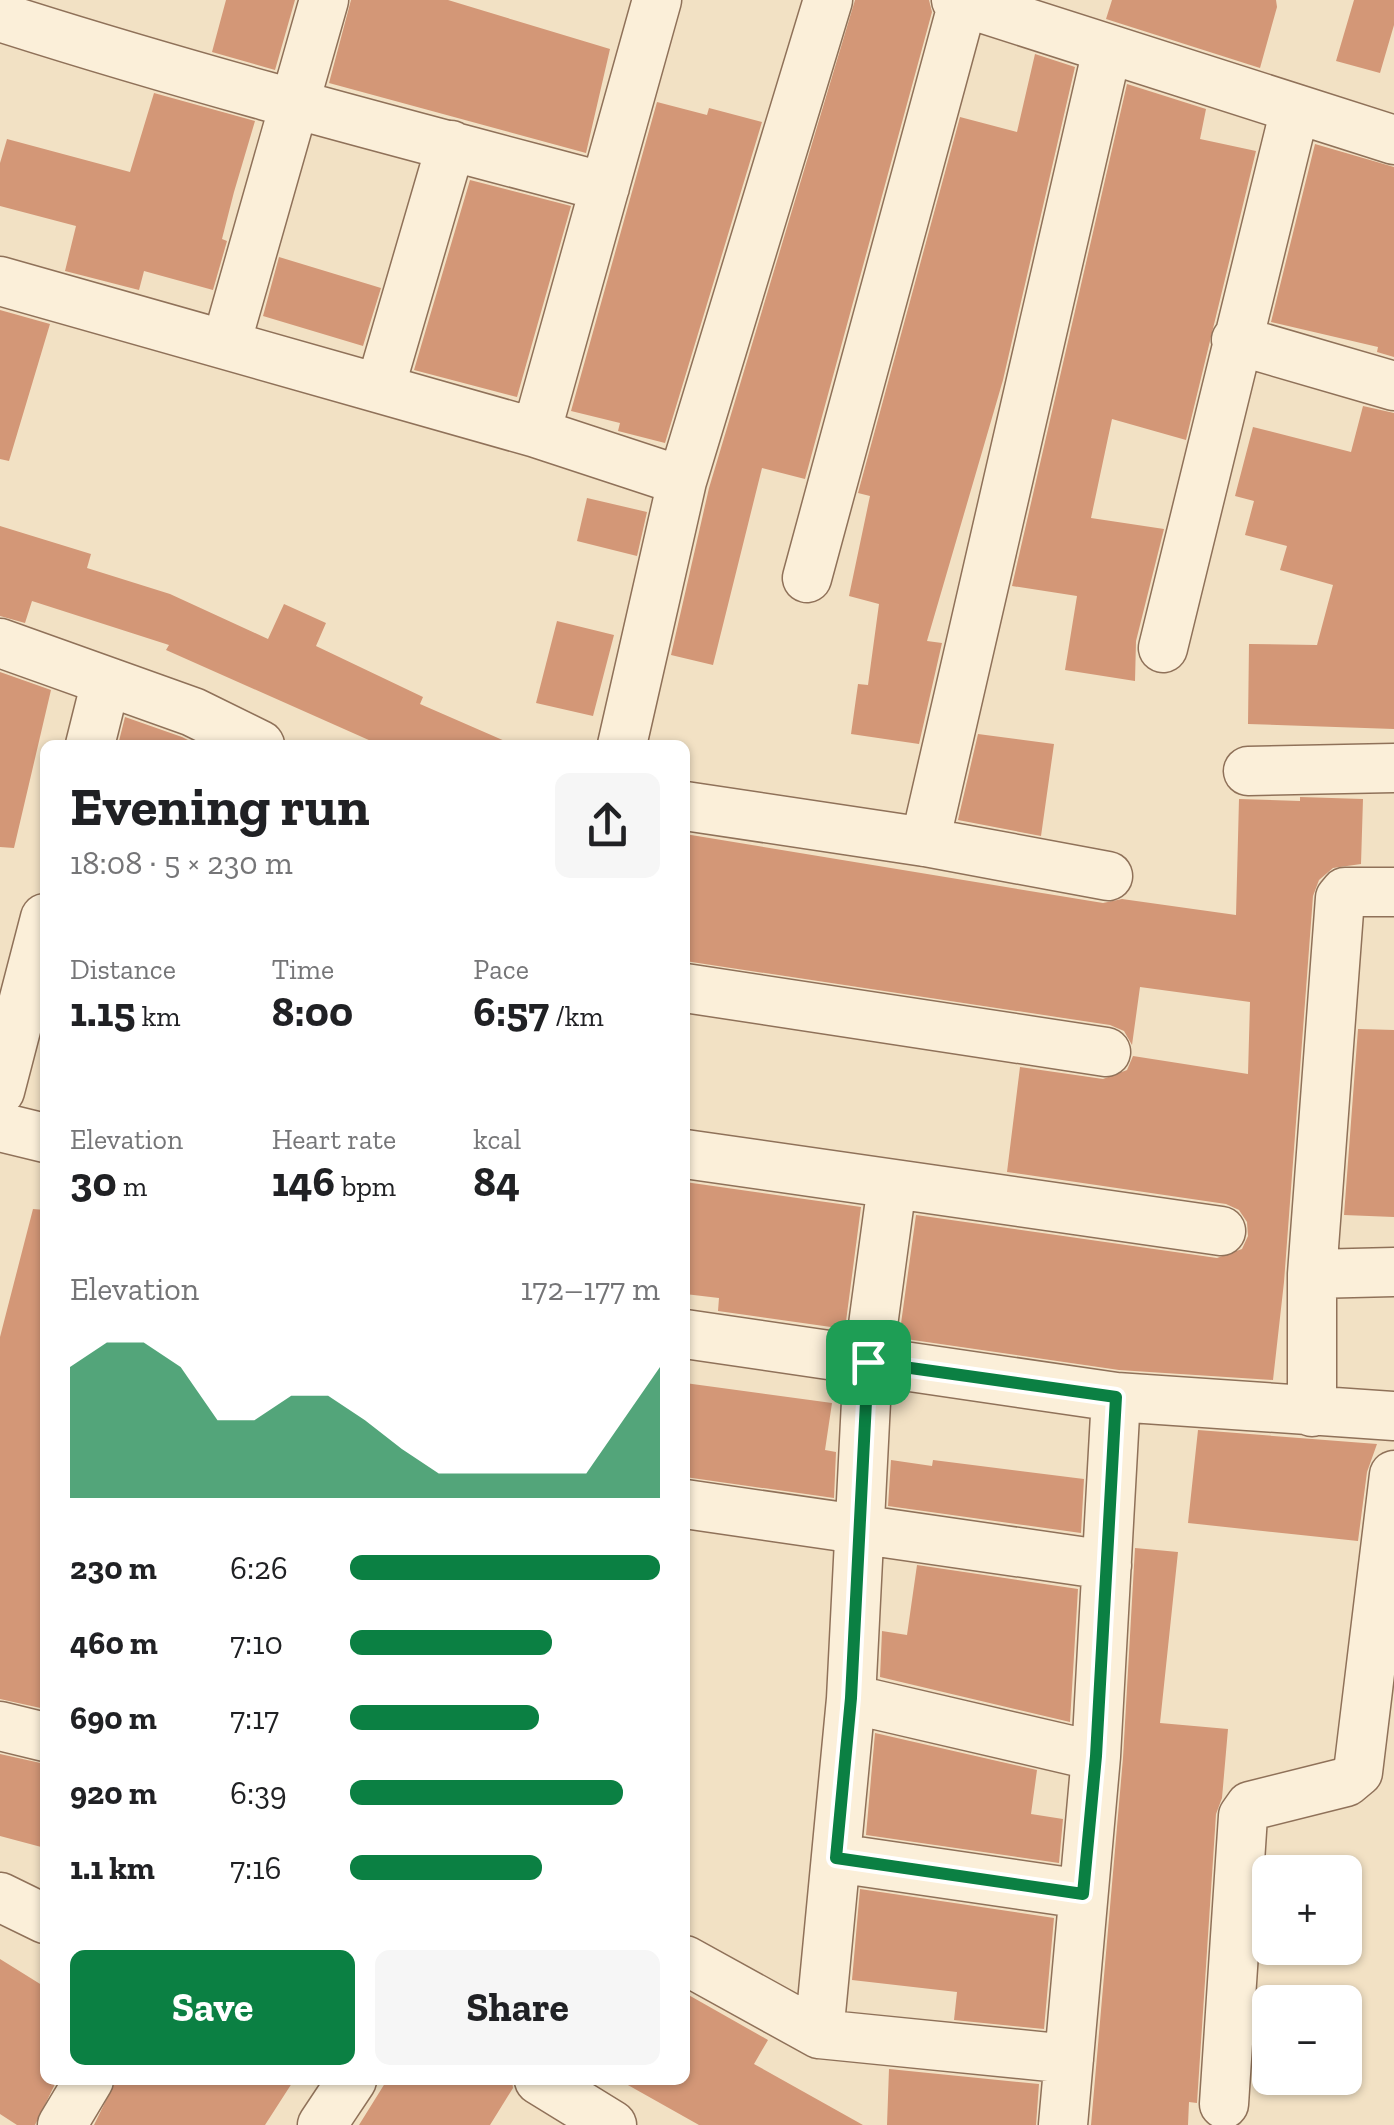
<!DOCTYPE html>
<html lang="en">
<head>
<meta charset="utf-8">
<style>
  body { margin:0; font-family:"Zilla Slab",serif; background:#f6f6f6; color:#202124; height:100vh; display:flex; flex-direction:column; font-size:38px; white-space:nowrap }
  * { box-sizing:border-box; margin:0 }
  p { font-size:32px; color:#757577 }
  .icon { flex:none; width:55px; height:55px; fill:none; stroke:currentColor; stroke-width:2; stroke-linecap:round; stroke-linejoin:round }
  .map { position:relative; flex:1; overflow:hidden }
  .panel { position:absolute; left:40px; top:740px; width:650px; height:1345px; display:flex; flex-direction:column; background:#fff; border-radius:15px; box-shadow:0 2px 8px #0004 }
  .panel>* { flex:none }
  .buttons { position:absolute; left:1252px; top:1855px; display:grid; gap:20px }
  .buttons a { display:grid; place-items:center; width:110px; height:110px; border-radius:15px; background:#fff; box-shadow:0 2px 8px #0004; font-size:50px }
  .pin { position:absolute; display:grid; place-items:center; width:85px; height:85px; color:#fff; margin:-42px; border-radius:20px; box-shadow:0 5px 15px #0006 }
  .round { display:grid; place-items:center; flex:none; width:105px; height:105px; border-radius:15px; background:#f6f6f6 }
  .headline { display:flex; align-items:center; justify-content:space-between; height:170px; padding:0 30px }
  h1 { font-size:55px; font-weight:700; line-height:75px }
  .metrics { display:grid; grid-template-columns:repeat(3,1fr); gap:15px; height:170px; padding:10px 30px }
  .metrics div { display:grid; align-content:center }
  .metrics b { font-size:42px; font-weight:700 }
  .metrics small { font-size:28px; font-weight:400 }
  .metrics p { font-size:28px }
  .chart { height:280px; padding:20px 30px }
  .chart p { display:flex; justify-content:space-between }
  .chart svg { width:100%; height:180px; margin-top:10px; fill:#0b8043; opacity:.7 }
  .action { display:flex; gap:20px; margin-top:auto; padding:20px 30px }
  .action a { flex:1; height:115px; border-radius:15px; background:#0b8043; color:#fff; font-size:40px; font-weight:700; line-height:115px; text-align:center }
  .action a+a { background:#f6f6f6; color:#202124 }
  ul { padding:0 30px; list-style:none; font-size:32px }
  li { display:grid; grid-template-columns:160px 120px 1fr; align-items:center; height:75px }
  li i { height:25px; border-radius:12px; background:#0b8043 }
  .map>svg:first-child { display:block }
  .building { fill:#d39777 }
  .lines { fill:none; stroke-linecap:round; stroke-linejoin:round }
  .minor-casing { stroke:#8f7159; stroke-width:51 }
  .minor { stroke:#fbefd9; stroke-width:48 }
  .route-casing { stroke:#fff; stroke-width:20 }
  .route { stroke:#0b8043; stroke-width:12 }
</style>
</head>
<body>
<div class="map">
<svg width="1394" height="2125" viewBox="0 0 1394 2125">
  <rect width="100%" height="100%" fill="#f2e1c4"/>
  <path class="building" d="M226,0h69l-20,70 -63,-18z
    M351,0h97l162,49 -24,104 -257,-70z
    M855,0h74l3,12 -127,467 -43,-11 -49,197 -42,-10 38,-167z
    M1112,0h164l1,7 -17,61 -154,-49z
    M1354,0h40v25l-14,48 -44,-12z
    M1035,54l40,13 -72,313 -76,261 15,2 -23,101 -68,-10 7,-50 10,1 11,-81 -30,-8 21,-100 -12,-3 102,-376 57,15z
    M1127,84l79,25 -6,30 56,12 -70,289 -74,-21 -21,99 73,11 -28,112 -1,40 -70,-11 12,-74 -65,-10z
    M154,93l101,28 -21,71 -12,47 5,2 -14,49 -69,-19 -5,19 -74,-19 11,-45 -76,-20v-43l7,-24 123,33z
    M657,102l50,13 2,-7 53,14 -97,321 -47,-12 2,-8 -49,-12z
    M1315,144l79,23v190l-17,-5 1,-5 -107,-25z
    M470,180l101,26 -54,191 -103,-27z
    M279,257l102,31 -18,58 -100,-30z
    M0,310l50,14 -41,137 -9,-2z
    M1363,406l31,7v316l-146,-5 1,-80 68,1 16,-60 -53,-15 7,-24 -42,-11 9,-34 -19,-5 18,-69 98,25z
    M587,498l60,14 -10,44 -60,-15z
    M0,526l91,28 -4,14 83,26 98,45 16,-35 42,19 -10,23 107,51 -3,7 94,41h-134l-214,-95 3,-5 -137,-44 -7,22 -25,-7z
    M557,621l57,14 -21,81 -57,-13z
    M0,672l51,18 -37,158 -14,-1z
    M125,717l57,20 16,8 -79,-4z
    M978,734l76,10 -13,92 -83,-16z
    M1300,797l63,2 -2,65 -28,4 -14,12 -6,16 -29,386 -11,98 -154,-10 -220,-32 17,-123 301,43 25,-9 6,-13 -1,-14 -8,-12 -13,-6 -219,-32 13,-105 83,12 24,-9 6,-14 115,18 2,-72 -110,-15 -8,58 -8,-14 -14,-6 -425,-64v-127l418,69 19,-4 114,16 3,-116 61,2z
    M1358,1029l36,1v187l-50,-2z
    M685,1182l176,25 -16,122 -127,-18 1,-13 -34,-4z
    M33,1209l12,1v499l-45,-10v-362z
    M685,1383l147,20 -7,47 11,2 -2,46 -149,-21z
    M1198,1430l179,14 -10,28 -9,69 -170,-18z
    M891,1460l41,6 1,-6 151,19 -3,54 -193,-27z
    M1135,1548l43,4 -18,171 68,6 -6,69 -6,16 -19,289 -8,-1 -1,23h-97l32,-367z
    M917,1565l161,24 -8,133 -190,-45 2,-46 25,4z
    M875,1733l162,37 -6,44 32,5 -4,44 -193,-28z
    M0,1754l45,10v84l-45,-12z
    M860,1889l194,29 -10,111 -90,-9 3,-28 -105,-12z
    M0,1959l45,28v93h12l-22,45h-18l-17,-11z
    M685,1993l83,47 -14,24 109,61h-164l-80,-45h66z
    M889,2069l150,15 -3,41h-149z
    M116,2080h178l-29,45h-171z
    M387,2080h125l1,8 -23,37h-131z"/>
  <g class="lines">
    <g class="minor-casing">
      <path id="minor" d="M956,0l438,140
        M0,17c200,64 402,116 605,170
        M0,281l536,152 146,48
        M1236,340l158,46
        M226,344l98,-344
        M380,388l71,-243
        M536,433l121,-433
        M807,578l156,-576
        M0,643l193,69 67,33
        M1163,648l132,-539
        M90,745l16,-64
        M622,745l60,-264 146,-481
        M1248,771l146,-3
        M685,806l240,36 183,34
        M925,842l182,-792
        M685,988l421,64
        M0,1091l45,-173
        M0,1127l45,11
        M685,1154l536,77
        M1312,1274l82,-2
        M685,1334l431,63 278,19
        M1312,1412v-138l28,-376 5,-6h49
        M685,1504l422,61
        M851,1699l245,57
        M0,1726l45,11
        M836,1858l247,36
        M0,1897l45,22
        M685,1960l134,74 250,25
        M819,2034l32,-335 17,-337 24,-177
        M539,2080l73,45
        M1224,2104l19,-288 7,-10 96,-24 12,-10 36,-297
        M62,2125l27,-45
        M322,2125l30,-45
        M1063,2125l33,-369 20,-359"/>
    </g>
    <use href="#minor" class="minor"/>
  </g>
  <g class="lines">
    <g class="route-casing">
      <path id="route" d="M868,1362l248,35 -20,359 -13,138 -247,-36 15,-160z"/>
    </g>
    <use href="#route" class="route"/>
  </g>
</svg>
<div class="buttons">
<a>+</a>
<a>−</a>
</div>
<div class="pin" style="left:868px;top:1362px;background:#1e9e55"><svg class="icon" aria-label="arrive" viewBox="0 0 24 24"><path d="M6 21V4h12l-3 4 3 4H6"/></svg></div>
<section class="panel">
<div class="headline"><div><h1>Evening run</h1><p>18:08 · 5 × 230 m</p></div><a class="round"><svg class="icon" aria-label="share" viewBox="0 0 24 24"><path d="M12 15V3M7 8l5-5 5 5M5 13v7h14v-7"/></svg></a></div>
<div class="metrics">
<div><p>Distance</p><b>1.15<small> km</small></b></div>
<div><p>Time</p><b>8:00</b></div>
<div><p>Pace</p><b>6:57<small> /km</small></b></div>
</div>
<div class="metrics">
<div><p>Elevation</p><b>30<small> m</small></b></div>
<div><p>Heart rate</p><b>146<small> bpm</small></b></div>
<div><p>kcal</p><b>84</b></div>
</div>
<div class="chart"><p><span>Elevation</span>172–177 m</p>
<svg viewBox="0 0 160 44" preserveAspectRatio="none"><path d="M0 44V12L10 6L20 6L30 12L40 25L50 25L60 19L70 19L80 25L90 32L100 38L110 38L120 38L130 38L140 38L150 25L160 12V44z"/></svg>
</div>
<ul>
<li><b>230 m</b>6:26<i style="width:100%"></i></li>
<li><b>460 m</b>7:10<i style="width:65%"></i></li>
<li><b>690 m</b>7:17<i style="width:61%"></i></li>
<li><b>920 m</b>6:39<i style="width:88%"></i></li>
<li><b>1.1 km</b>7:16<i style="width:62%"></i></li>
</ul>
<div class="action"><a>Save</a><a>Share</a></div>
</section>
</div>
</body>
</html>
